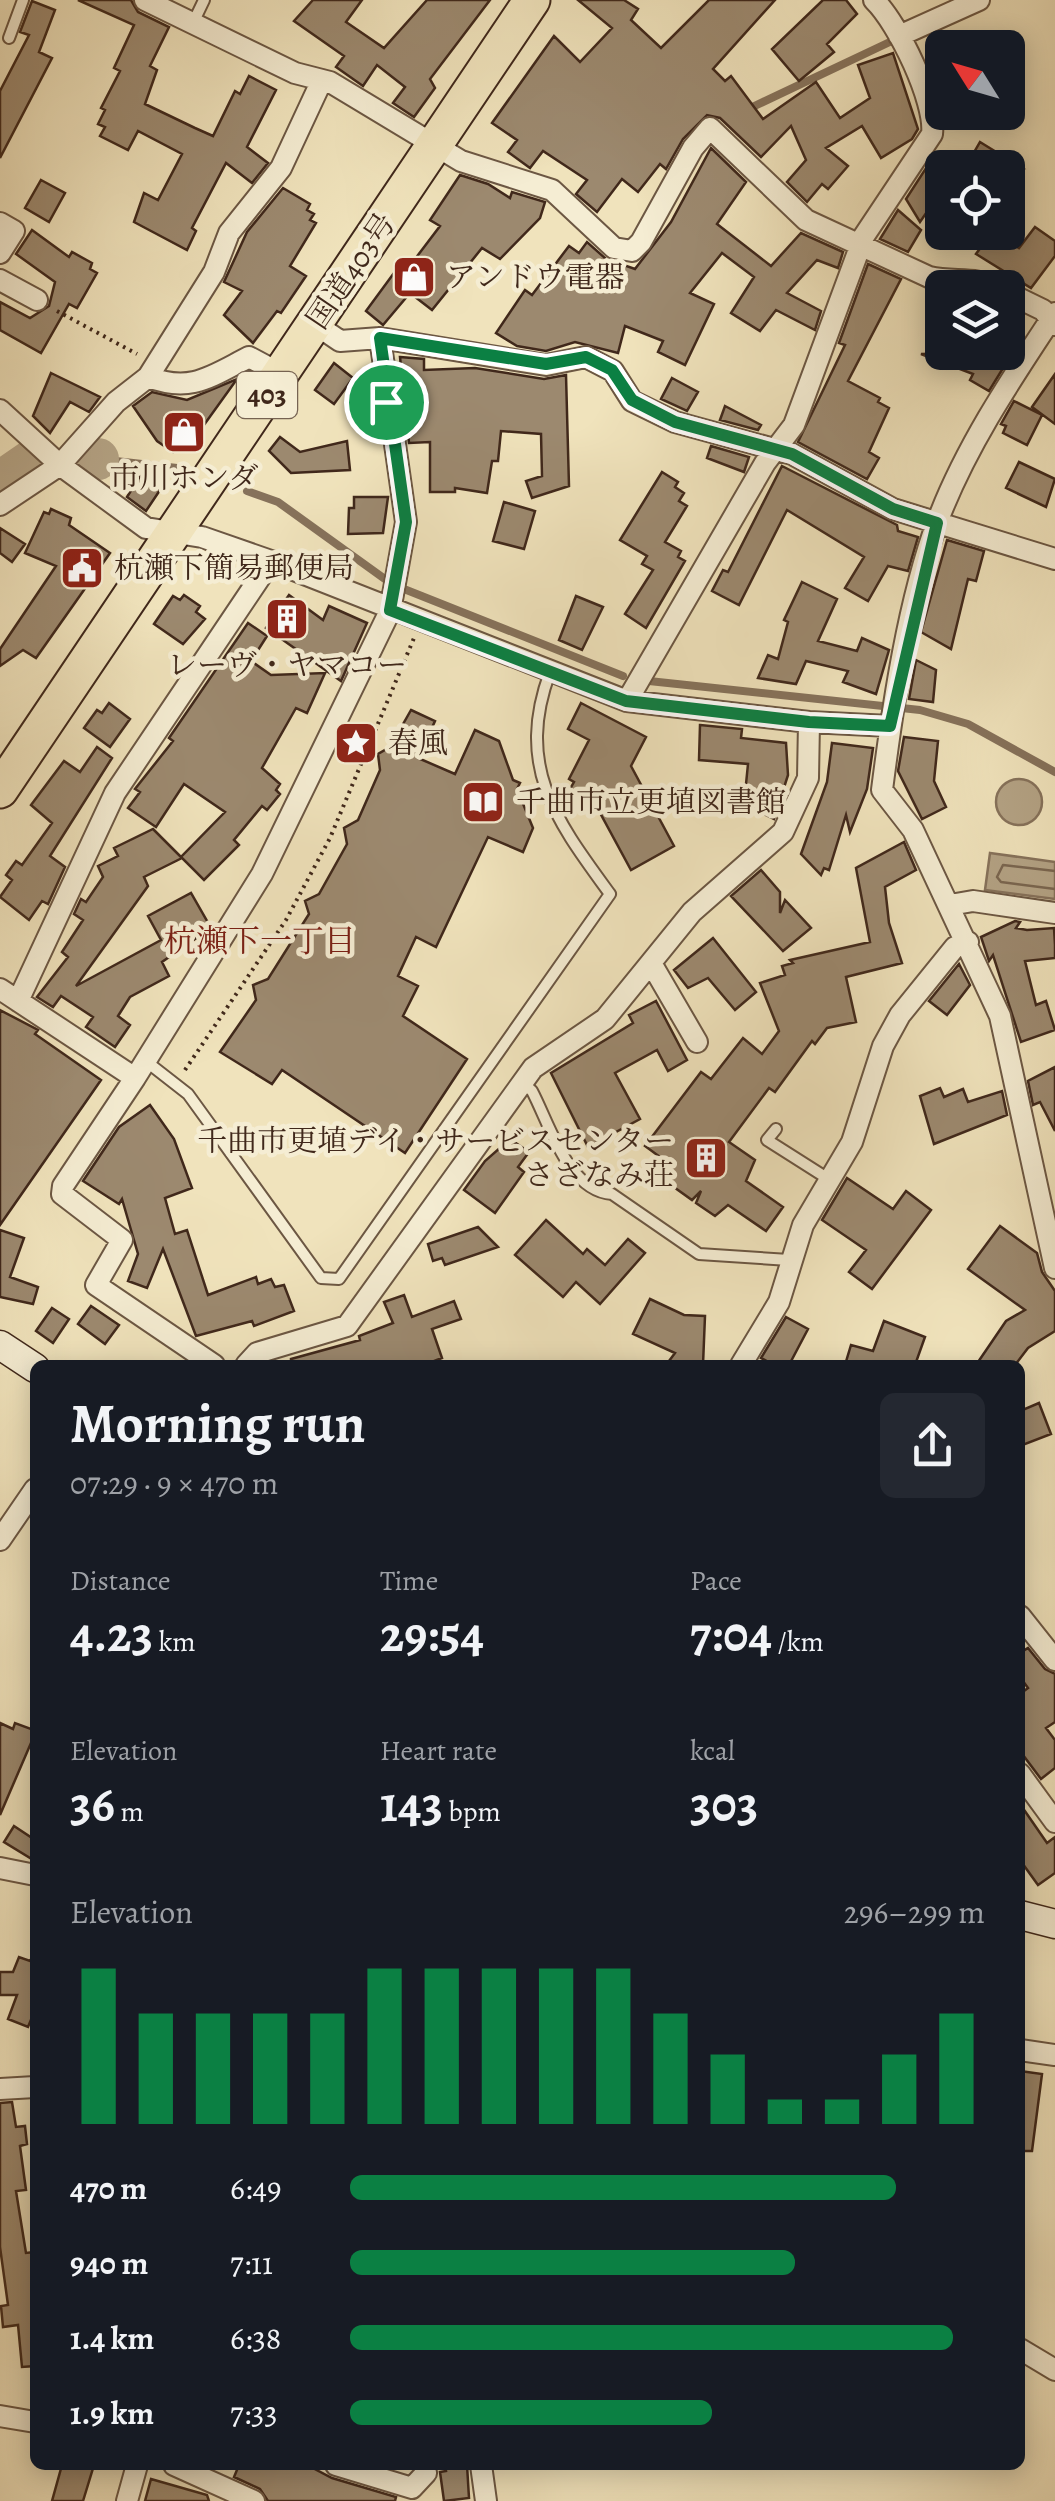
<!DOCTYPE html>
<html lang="en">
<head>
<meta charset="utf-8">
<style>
  body { margin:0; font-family:Alegreya,"Noto Serif JP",serif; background:#242831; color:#f1f3f6; height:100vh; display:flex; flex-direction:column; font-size:38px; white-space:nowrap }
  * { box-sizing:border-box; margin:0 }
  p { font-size:32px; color:#9ea1a6 }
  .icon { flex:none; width:55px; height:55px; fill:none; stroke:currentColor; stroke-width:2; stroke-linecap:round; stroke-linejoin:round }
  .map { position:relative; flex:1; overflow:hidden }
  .sheet { position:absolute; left:30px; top:1360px; width:995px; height:1110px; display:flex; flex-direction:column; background:#171b24; border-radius:15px; box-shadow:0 5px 25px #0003 }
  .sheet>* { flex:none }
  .needle { width:65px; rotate:307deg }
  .buttons { position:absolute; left:925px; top:30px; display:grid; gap:20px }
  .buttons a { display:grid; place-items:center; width:100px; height:100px; border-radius:15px; background:#171b24; box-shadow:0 5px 25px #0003; font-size:50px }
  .pin { position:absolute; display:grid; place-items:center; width:85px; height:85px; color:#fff; margin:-42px; border:5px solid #fff; border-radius:50%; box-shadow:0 2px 10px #0007 }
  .round { display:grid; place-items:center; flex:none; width:105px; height:105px; border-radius:15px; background:#242831 }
  .overview { display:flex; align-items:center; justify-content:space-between; height:170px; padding:0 40px }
  h1 { font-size:55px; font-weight:700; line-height:75px }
  .metrics { display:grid; grid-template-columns:repeat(3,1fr); gap:15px; height:170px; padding:10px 40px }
  .metrics div { display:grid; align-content:center }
  .metrics b { font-size:50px; font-weight:700 }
  .metrics small { font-size:28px; font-weight:400 }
  .metrics p { font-size:28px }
  .chart { height:280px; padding:20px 40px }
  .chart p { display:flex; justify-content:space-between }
  .chart svg { width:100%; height:180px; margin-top:10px; stroke:#0b8043; stroke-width:6 }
  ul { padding:0 40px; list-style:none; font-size:32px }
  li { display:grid; grid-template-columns:160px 120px 1fr; align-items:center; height:75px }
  li i { height:25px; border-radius:12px; background:#0b8043 }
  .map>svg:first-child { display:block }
  .water { fill:#b4a385; stroke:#86725b; stroke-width:2.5 }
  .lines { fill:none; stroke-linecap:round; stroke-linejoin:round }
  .shore { stroke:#7a6650; stroke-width:2.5 }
  .stream { stroke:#86725b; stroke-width:8 }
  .river { stroke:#b4a385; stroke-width:42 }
  .building { fill:#9c896f; stroke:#40281b; stroke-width:2.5 }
  .lane-casing { stroke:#6c5743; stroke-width:14 }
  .street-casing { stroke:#6c5743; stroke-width:24 }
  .secondary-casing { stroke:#40281b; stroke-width:31 }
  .highway-casing { stroke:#40281b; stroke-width:39 }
  .path { stroke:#40281b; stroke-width:4; stroke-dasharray:2.5 5; stroke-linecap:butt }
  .lane { stroke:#f5edd3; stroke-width:10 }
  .street { stroke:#f5edd3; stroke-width:20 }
  .secondary { stroke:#f5edd3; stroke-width:28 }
  .highway { stroke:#f0e3bc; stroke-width:35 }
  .route-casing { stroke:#fff; stroke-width:20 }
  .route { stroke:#0b8043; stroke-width:12 }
  .labels { text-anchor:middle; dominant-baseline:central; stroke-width:9; stroke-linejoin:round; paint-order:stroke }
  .shield { fill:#f5edd3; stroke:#766352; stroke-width:2.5 }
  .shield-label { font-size:28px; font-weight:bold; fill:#40281b }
  .street-label { font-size:30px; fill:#40281b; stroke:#f5edd3 }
  .poi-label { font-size:30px; fill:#40281b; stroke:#f5edd3; text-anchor:start }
  .neighbourhood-label { font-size:32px; fill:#7a1f14; stroke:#f5edd3 }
</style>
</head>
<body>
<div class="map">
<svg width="1055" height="2501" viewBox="0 0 1055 2501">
  <rect width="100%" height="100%" fill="#f0e3bc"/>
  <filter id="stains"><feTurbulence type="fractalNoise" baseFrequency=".002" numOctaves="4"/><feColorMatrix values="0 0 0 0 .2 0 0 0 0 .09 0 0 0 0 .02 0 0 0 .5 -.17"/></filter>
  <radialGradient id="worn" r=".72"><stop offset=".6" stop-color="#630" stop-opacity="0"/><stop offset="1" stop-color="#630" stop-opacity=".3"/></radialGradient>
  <path class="water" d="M996 802a23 23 0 1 1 46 0a23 23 0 1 1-46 0Z
    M990,853l65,9v37l-70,-9z"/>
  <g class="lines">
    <path class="shore" d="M1055,871l-52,-6 -6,12 4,5 54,7"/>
    <path class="stream" d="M744,111l150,-71
      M98,459l79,9
      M247,491l31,11 111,80
      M404,589l219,87
      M649,681l271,29 48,14 87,48"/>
    <path class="river" d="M87,459h11
      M0,482l31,-21"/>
  </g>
  <path class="building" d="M78,0h53l7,12 31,15 -19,39 7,4 -12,34 50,24 18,8 22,-45 5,3 9,-18 27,14 -29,57 21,16 -16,20 -26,-20 -34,65 4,3 -9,19 -53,-28 10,-29 14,7 24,-46 -44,-23 -10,19 -28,-14 5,-9 -7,-3 7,-14 -4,-2 19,-37 -6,-3 20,-43z
    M313,0h49l-16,22 38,26 43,-48h63l-60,79 5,9 -21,29 -21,-14 12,-16 -28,-22 -14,21 -27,-19 8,-11 -50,-35z
    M578,0h46l14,9 -7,11 30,28 48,-48h66l-62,69 12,12 6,-5 32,43 53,-37 24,36 30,-20 -12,-33 35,-12 25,76 -6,10 -31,19 -19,-32 -36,22 22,18 -20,23 -6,-5 -15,18 -20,-20 19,-22 -15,-34 -30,31 -41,-39 -13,-3 -24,24 -17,30 -6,-5 -22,28 -16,-13 -25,33 -21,-18 11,-14 -44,-29 -13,17 -22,-16 9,-12 -25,-17 62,-87 26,26 32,-34z
    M823,0h23l11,14 -30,30 7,8 -35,29 -27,-32z
    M32,1l23,9 -16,42 13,6 -52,100v-67l29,-56 -9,-3z
    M980,142l42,26h-57z
    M711,148l35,34 -29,42 54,42 30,-33 42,19 -5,16 -21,-8 -30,33 34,18 -6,19 -39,-20 -16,21 -29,-18 23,-36 -32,-24 -32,40 24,11 -29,61 -27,-13 5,-11 -38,-15 -7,27 -43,-11 -29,9 -29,-5 -21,-13 29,-43 7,5 37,-49 10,7 8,-11 19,17 29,10 36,-47z
    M930,162l12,10v18l-22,32 -14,-23z
    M460,175l28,9 22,14 2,-6 33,10 -5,16 -40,41 -18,-11 -50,62 -22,-17 -27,32 -17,-14 39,-53 7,5 28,-37 -10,-6z
    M41,180l24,13 -16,29 -24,-14z
    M283,188l27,16 -3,6 7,4 -4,6 6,3 -26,43 16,10 -25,37 -4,-2 -24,32 -29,-28 18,-24 -18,-9 23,-50z
    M898,210l23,20 -13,22 -28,-13z
    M1035,227l20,14v15l-24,32 -55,-34 16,-22 27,16z
    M32,230l37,27 3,-5 20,11 -2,6 7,4 -20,35 -8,-4 -28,49 -41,-23v-28l30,16 19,-12 6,-24 -39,-28z
    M868,264l33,15 -53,102 32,17 -2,4 11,6 -20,44 10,6 -12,21 -69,-37 47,-97 -6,-2z
    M1013,352l-24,39 -19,-11 3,-6 -52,-20z
    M400,357l24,2v11l51,-2 69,11 22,-4 3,111 -37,12 -6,-17 16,-5 -1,-42 -40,-3 -3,30h-6l-5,32 -32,-5v4h-25v-50l-21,1z
    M334,363l19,15 -19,26 -19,-14z
    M51,373l49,24 -11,15 -19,-10 -20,31 -17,-17z
    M1055,374v50l-23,-17z
    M672,378l26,14 -11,19 -26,-12z
    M237,379l-51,71 -6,-5 -7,7 -16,-11 -24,-35 19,-14 35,8z
    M1014,401l28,14 -15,30 -24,-12 3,-7 -5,-2z
    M725,406l36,19 -3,5 -38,-10z
    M280,437l20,15 47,-11 3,29 -59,3 -22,-22z
    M711,446l38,11 -5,15 -37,-14z
    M1019,462l36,17 -9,28 -40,-19z
    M782,466l115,59 1,6 20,6 -10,34 -20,-5 -20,35 -23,-13 19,-31 -77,-47 -48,95 -27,-14 11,-21 5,2z
    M662,472l16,10 -3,5 9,6 -5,8 8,5 -22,36 16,9 -3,6 7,4 -39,67 -21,-14 28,-44 -11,-6 5,-8 -27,-16z
    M140,476l20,14 -14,21 -19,-14z
    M354,497h34l-5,36 -35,1 1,-26h5z
    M504,502l31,9 -11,38 -31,-8z
    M51,509l20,9 -2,7 41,28 -74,105 -13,-8 -23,16v-17l56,-83 -31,-13 19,-41 5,2z
    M0,528l25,16 -13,18 -12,-9z
    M947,540l37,11 -8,30 -8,-2 -17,70 -30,-17z
    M802,582l35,17 -19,42 39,10 5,-13 27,12 -13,44 -33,-12 5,-11 -42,-10 -10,23 -38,-6 10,-23 10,4 10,-37 -4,-2z
    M184,595l16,11 -4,6 9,7 -22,25 -29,-20 19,-28 7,4z
    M289,595l34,25 6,-14 38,17 -26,58 -75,-53z
    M576,596l27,11 -21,43 -23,-10z
    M248,623l19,13 -16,25 20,14 54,-2 -18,40 -11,-5 -34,60 18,16 -4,6 4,4 -13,16 -5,-4 -28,34 5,5 -35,35 -23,-23 44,-45 -41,-28 -28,43 -28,-19 12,-16 -5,-3 38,-48 -4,-3z
    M916,660l20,10 -3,32 -24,-3z
    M109,703l21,16 -20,28 -26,-19 13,-18 5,3z
    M581,703l65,34 -15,29 43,80 -43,24 -38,-70 -23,-11 4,-7 -5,-3 20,-39 -21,-11z
    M411,710l24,11 -17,37 37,16 20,-44 24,11 14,39 7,3 -3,6 16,39 -10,24 -35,-15 -52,110 -20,-10 -18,39 20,10 -15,30 64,43 -62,94 -123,-83 -10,14 -52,-32 36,-52 -3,-15 15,-6 41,-65 -4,-13 14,-7 28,-50 -3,-16 14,-8 22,-50 -2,-16 12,-7z
    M700,725l42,4 -1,9 45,5 2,32 -14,44 -30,-15 4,-40 -49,-4z
    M904,737l34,4 -4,40 12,26 -24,12 -24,-48z
    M832,743l41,5 -6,41 -17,43 -4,-17 -17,55 -5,-2 -3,7 -20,-21 26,-72z
    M97,747l15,11 -62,98 15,11 -17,37 -6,-3 -13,19 -29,-23 12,-17 -6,-5 10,-14 6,4 30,-42 -21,-18 33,-44 16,11z
    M153,829l29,29 -38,19 4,9 -72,100 85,-46 -13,-24 43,-23 20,35 -49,34 7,14 -39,21 -12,19 12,9 -15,22 -29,-20 7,-10 -32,-21 -8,11 -16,-10 31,-40 -6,-5 21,-32 -9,-6 7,-15 5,3 17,-25 -5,-11 20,-10 -4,-8z
    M904,842l12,28 -31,17 4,36 13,40 -56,14 10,45 -29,6 -12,16 -3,-3 -37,51 -6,-4 -40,54 26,18 -9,21 37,26 -17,24 -38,-26 -13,11 -19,-13 5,-12 -9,9 -42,-30 10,-13 -15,-11 56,-74 10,7 32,-41 19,16 17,-23 -19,-48 25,-8 -3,-9 11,-3 -3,-3 80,-18 -14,-74z
    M761,870l19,22v21l5,-13 26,28 -28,23 -52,-55z
    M1015,921l5,1 -4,6 11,2 27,-2 1,17v13l-30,3 11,44 10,-4 9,29 -34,12 -28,-87 -4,6 -8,-24z
    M713,938l43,54 -21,18 -27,-32 -20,10 -14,-18z
    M959,964l11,21 -23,30 -18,-14z
    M656,1001l31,59 -19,11 -11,-21 -42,23 25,46 -52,28 -37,-74 82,-50 -4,-8z
    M0,1010l38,20 -3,4 66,46 -101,145z
    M1055,1067v64l-15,-29 -7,3 -5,-24z
    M940,1088l4,9 19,-8 5,13 34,-11 5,24 -73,29 -14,-48z
    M150,1105l24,34 18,49 -27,10 10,36 12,-4 21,65 48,-18 2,7 13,-5 4,8 9,-2 10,26 -40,15 -2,-5 -56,15 -33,-87 -16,39 -19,-7 10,-27 -16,-55 -3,5 -36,-23 36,-54z
    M510,1139l19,13 -11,15 6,5 -29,41 -31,-23 21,-29z
    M847,1178l46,31 13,-18 25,19 -59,79 -23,-17 17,-22 -44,-30z
    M546,1220l37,34 4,-5 18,16 23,-26 17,14 -45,51 -24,-22 -13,15 -48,-42z
    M1000,1226l37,27 5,19 13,19v40l-27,17 -13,17h-39l30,-44 19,-11 -57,-41z
    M478,1227l20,20 -53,18 -3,-7 -9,3 -5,-17z
    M0,1230l24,8 -14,39 28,10 -5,17 -33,-7z
    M404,1295l8,22 42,-16 7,18 -29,10 10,29 -18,7h-133v-6l69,-19 -1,-4 34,-13 -9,-21z
    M650,1299l34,16 21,1 -2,49h-37l9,-12 -42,-19z
    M91,1306l28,19 -14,19 -27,-20z
    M52,1308l17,11 -16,24 -17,-12z
    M786,1317l22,12 -19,36h-15l-13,-7z
    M884,1321l41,16 -10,28h-70l6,-20 22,6z
    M1039,1403l12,31 -31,12v-35z
    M1028,1648l17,21 10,5v48l-9,6 9,12v28l-14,11 -21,-28v-57l8,-6 -8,-11v-24z
    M0,1723l13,6 2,-6 19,7v6l-34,79z
    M1020,1804l27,39 8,-6v36l-17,12 -18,-25z
    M14,1826l21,14v21l-31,-19z
    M35,1952v58l-7,17 -20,-8 9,-24h-17v-23h13l6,-15 11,4z
    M1020,2071l22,3 -10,77h-12z
    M12,2102l4,25 9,-1 2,18 -7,2 6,44 -10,1 10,62 9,-1v114l-13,1 -4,-42 -15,2 -2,-21 7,-1 -8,-58v-144z
    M62,2465h32l-11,36h-31z
    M239,2465h68l25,13 64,19 -1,4h-127l-8,-12 -26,-12z
    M445,2465h22l2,33 -25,3 -4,-29 6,-1z
    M151,2479l56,16 2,6h-64z"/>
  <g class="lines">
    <g class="lane-casing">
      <path id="lane" d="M193,23l11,-23
        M9,38l14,-38
        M147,1062l41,32 133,184 18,1 271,-385c-54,-74 -95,-127 -60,-222
        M522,1082l10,9c18,34 36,100 80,103l87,60 90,6
        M776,1129l-9,11 63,40"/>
    </g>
    <g class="street-casing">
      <path id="street" d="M145,0l150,73 35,9 131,79 91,29 62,58 18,3 9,-9 52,-94 17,-20 96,92 123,57c25,6 46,-1 68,11
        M899,36l80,-36
        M0,223l14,8 -14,22
        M0,280l37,20
        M1008,293l35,17 12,15
        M1055,313c-43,65 -89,133 -117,207 -30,81 -45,184 -56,270l31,40 87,186 55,252
        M315,324l25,17 40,-3 166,27 40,-8 27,14 19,30 43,21 117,32 101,55 162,50
        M148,377c43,16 62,0 101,-20l32,17
        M0,410l60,55 86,63 56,9 69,24 356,140 182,21 81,4
        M0,505l60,-40 56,-63 32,-25 66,-105 15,-39 52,-65 41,-88
        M627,701l138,-238 29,-38 70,-189 68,-102c4,-32 -34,-111 -58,-134
        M950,905l23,-4 82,12
        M651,963l46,79
        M0,989l135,89 -72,108 -1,8 60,46 -26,45 118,80
        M18,1001l97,-208 156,-232
        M135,1078l127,-204 128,-263 16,-89 -26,-184
        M246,1365l11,-12 90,-27 186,-258 72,-49 87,-107 91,-80 25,-54 1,-56
        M741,1365l38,-63 24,-77 49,-83 31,-96 17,-31 55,-68 13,-5
        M0,1540l35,-51
        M1020,1616l35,44
        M1020,1774l35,48
        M0,1868l35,7
        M1020,2050l35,5
        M0,2089l35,-2
        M1020,2349l35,21
        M0,2416l35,6
        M174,2465l80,36
        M336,2465l76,23 14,-15 -2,-8
        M481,2465l5,36
        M127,2501l10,-36"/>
    </g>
    <g class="secondary-casing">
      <path id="secondary" d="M0,1345l35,23
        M1020,1915l35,9"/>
    </g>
    <g class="highway-casing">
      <path id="highway" d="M0,790l532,-790"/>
    </g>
    <path class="path" d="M57,311l80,43
      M185,1070l101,-150 44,-82 84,-200"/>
    <use href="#lane" class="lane"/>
    <use href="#street" class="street"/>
    <use href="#secondary" class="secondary"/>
    <use href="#highway" class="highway"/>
  </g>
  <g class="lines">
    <g class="route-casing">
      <path id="route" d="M380,338l166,26 40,-7 26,13 20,30 43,22 117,32 101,55 44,14 -47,203 -81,-4 -183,-21 -236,-91 16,-88z"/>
    </g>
    <use href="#route" class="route"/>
  </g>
  <defs>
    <g id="shop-square" transform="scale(2.25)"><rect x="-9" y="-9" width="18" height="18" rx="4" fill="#8f2418" stroke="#f5edd3"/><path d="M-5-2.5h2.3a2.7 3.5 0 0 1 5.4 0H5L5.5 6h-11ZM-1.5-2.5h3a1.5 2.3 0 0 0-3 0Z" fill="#fff"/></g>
    <g id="civic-square" transform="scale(2.25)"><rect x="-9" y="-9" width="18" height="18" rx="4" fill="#8f2418" stroke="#f5edd3"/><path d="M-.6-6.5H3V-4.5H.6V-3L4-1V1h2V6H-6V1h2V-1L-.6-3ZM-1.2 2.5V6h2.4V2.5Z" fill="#fff"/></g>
    <g id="building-square" transform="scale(2.25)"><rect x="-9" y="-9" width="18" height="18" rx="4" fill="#8f2418" stroke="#f5edd3"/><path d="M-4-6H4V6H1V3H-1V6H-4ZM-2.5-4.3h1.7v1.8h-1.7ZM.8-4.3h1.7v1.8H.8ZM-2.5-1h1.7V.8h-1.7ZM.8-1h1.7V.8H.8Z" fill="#fff"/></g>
    <g id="sight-square" transform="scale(2.25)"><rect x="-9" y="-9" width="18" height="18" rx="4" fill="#8f2418" stroke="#f5edd3"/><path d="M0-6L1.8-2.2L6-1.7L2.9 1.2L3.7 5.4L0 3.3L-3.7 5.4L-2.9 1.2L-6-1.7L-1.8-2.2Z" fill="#fff"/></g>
    <g id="library-square" transform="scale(2.25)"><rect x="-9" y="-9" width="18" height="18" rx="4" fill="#8f2418" stroke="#f5edd3"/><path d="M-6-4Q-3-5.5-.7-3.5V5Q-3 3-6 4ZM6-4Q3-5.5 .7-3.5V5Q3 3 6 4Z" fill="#fff"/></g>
  </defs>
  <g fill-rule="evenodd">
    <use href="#shop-square" x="414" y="277"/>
    <use href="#shop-square" x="184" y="432"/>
    <use href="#civic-square" x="82" y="568"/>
    <use href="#building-square" x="287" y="619"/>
    <use href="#sight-square" x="356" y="743"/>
    <use href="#library-square" x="483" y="802"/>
    <use href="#building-square" x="706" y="1158"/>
  </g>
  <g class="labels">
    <rect class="shield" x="237" y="372" width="60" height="46" rx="8"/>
    <g class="shield-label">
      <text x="267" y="395">403</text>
    </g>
    <g class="street-label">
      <text transform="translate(351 271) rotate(-56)">国道403号</text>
    </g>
    <g class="poi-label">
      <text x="446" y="277">アンドウ電器</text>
      <text x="184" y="478" text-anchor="middle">市川ホンダ</text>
      <text x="114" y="568">杭瀬下簡易郵便局</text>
      <text x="287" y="665" text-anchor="middle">レーヴ・ヤマコー</text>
      <text x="388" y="743">春風</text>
      <text x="516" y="802">千曲市立更埴図書館</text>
      <text x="674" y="1141" text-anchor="end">千曲市更埴デイ・サービスセンター<tspan x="674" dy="34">さざなみ荘</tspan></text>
    </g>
    <g class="neighbourhood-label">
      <text x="260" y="941">杭瀬下一丁目</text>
    </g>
  </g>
  <rect width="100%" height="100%" filter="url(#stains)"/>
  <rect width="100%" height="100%" fill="url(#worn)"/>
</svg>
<div class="buttons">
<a><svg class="needle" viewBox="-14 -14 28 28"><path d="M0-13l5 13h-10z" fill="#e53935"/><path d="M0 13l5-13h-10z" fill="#9ea1a6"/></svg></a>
<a><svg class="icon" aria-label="locate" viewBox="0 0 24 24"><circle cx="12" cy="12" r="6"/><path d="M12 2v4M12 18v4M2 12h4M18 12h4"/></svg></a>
<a><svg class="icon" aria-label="layers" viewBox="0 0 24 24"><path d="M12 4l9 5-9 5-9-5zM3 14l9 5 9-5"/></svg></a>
</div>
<div class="pin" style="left:386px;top:402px;background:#1e9e55"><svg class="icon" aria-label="arrive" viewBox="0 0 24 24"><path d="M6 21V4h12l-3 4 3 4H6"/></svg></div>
<section class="sheet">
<div class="overview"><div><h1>Morning run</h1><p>07:29 · 9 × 470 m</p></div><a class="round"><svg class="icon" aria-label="share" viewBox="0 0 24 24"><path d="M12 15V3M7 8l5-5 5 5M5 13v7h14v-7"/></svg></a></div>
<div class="metrics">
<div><p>Distance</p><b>4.23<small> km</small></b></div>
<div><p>Time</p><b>29:54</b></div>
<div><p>Pace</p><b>7:04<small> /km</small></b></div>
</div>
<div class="metrics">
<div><p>Elevation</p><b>36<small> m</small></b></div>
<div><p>Heart rate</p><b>143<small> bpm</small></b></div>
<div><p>kcal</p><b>303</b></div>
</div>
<div class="chart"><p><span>Elevation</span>296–299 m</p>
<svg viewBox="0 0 160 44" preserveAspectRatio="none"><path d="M5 44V6M15 44V17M25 44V17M35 44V17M45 44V17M55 44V6M65 44V6M75 44V6M85 44V6M95 44V6M105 44V17M115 44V27M125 44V38M135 44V38M145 44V27M155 44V17"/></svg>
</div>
<ul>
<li><b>470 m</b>6:49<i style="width:86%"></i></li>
<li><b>940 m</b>7:11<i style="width:70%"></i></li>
<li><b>1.4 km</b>6:38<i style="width:95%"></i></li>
<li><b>1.9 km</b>7:33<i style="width:57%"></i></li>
</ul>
</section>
</div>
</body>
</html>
